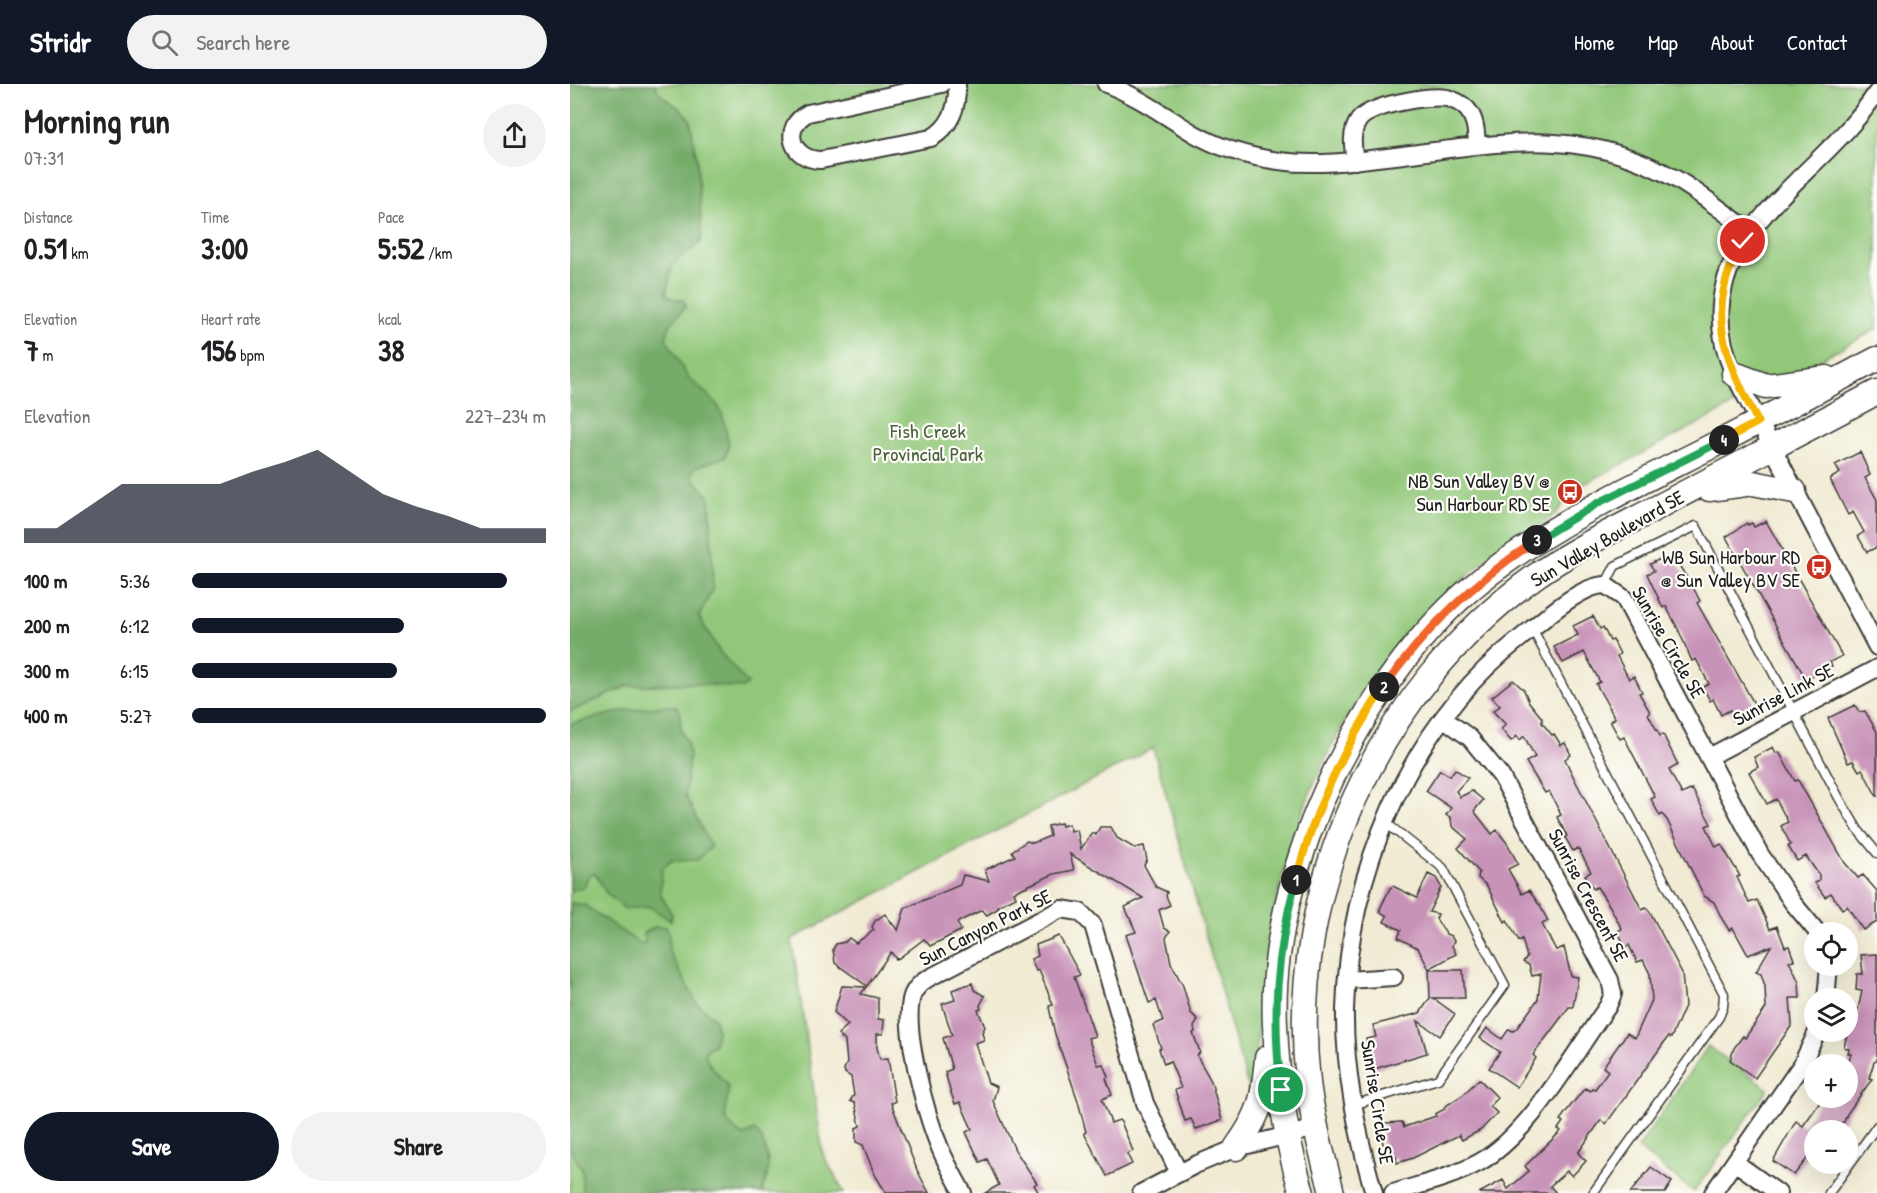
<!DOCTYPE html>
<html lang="en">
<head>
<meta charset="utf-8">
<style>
  body { margin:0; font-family:"Patrick Hand",sans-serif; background:#f2f2f2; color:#202124; height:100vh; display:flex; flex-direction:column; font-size:22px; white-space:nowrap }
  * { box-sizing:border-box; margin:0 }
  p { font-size:20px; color:#757577 }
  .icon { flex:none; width:33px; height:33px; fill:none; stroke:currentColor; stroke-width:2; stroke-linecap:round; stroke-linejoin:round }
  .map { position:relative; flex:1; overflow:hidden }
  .details { display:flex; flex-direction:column; background:#fff; width:570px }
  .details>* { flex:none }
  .tools { position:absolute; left:1234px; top:838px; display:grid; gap:12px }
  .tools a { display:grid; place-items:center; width:54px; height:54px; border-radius:50%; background:#fff; box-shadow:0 6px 24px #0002; font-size:30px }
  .pin { position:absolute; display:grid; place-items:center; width:51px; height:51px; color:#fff; margin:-26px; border:3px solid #fff; border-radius:50%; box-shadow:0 2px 6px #0007 }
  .km { position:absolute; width:30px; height:30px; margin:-15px; border-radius:50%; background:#222; color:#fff; font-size:16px; line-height:30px; text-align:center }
  .round { display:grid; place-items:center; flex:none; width:63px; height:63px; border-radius:32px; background:#f2f2f2 }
  .headline { display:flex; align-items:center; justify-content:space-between; height:102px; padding:0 24px }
  h1 { font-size:33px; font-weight:700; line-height:45px }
  .figures { display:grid; grid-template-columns:repeat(3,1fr); gap:9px; height:102px; padding:6px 24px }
  .figures div { display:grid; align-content:center }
  .figures b { font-size:30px; font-weight:700 }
  .figures small { font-size:16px; font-weight:400 }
  .figures p { font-size:16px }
  .chart { height:168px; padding:12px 24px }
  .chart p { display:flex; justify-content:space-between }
  .chart svg { width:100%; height:108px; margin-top:6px; fill:#111827; opacity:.7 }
  .action { display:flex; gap:12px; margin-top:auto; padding:12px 24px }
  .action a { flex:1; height:69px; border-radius:36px; background:#111827; color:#fff; font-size:24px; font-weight:700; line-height:69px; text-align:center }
  .action a+a { background:#f2f2f2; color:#202124 }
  ul { padding:0 24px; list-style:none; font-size:20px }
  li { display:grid; grid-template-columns:96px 72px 1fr; align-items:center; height:45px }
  li i { height:15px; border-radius:8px; background:#111827 }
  header { display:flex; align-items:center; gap:36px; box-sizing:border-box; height:84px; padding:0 30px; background:#111827; color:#fff }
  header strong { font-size:28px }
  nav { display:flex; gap:33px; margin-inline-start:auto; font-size:21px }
  .search { width:420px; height:54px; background:#f2f2f2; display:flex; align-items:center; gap:15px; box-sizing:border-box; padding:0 21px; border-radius:33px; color:#757577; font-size:22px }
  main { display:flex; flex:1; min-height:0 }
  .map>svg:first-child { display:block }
  .green { fill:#91c779; stroke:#56724a; stroke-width:1.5 }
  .forest { fill:#74ac69; stroke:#486442; stroke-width:1.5 }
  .building { fill:#c893b8 }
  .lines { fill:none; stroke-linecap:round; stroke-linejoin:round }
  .service-casing { stroke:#3c3b37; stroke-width:11 }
  .minor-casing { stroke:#3c3b37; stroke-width:20 }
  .secondary-casing { stroke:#3c3b37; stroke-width:27 }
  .service { stroke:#fff; stroke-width:8 }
  .minor { stroke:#fff; stroke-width:16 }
  .secondary { stroke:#fff; stroke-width:24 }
  .split-1-casing { stroke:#fff; stroke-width:12 }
  .split-2-casing { stroke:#fff; stroke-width:12 }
  .split-3-casing { stroke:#fff; stroke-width:12 }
  .split-4-casing { stroke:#fff; stroke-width:12 }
  .split-5-casing { stroke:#fff; stroke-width:12 }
  .split-1 { stroke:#22a559; stroke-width:8 }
  .split-2 { stroke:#f5b400; stroke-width:8 }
  .split-3 { stroke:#f0652b; stroke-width:8 }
  .split-4 { stroke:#22a559; stroke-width:8 }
  .split-5 { stroke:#f5b400; stroke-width:8 }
  .labels { text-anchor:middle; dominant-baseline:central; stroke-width:4.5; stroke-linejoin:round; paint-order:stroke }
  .park-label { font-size:20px; fill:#4b6041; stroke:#fdfcf7 }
  .poi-label { font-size:20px; fill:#1c1c1c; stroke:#fdfcf7; text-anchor:end }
  .street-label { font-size:20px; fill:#1c1c1c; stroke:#fdfcf7 }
</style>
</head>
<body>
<header>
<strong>Stridr</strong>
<div class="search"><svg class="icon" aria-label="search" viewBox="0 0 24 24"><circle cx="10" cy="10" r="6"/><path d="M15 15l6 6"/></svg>Search here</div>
<nav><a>Home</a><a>Map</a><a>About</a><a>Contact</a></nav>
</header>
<main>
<section class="details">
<div class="headline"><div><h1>Morning run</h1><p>07:31</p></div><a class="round"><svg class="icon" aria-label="share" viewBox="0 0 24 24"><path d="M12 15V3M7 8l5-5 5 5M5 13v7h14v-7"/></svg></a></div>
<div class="figures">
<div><p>Distance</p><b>0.51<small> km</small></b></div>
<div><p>Time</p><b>3:00</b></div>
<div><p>Pace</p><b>5:52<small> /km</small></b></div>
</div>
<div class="figures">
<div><p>Elevation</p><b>7<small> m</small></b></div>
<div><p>Heart rate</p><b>156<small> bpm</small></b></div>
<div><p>kcal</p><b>38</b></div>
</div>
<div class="chart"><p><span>Elevation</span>227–234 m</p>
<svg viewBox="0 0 160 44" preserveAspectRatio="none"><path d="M0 44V38L10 38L20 29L30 20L40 20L50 20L60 20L70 15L80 11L90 6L100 15L110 24L120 29L130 33L140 38L150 38L160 38V44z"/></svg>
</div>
<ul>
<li><b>100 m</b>5:36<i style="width:89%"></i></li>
<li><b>200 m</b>6:12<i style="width:60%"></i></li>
<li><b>300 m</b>6:15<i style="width:58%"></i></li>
<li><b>400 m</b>5:27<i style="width:100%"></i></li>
</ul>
<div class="action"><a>Save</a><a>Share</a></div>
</section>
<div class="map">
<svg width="1307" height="1109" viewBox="0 0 1307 1109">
  <rect width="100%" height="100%" fill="#fdfcf7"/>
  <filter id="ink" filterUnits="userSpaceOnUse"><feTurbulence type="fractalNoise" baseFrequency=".0167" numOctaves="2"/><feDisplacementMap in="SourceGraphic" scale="12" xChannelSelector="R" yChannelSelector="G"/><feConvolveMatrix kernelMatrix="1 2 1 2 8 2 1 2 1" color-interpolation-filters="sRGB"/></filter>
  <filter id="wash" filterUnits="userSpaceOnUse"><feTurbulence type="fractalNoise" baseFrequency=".008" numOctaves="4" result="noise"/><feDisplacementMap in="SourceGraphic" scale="24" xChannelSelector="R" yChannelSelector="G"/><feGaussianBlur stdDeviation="1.35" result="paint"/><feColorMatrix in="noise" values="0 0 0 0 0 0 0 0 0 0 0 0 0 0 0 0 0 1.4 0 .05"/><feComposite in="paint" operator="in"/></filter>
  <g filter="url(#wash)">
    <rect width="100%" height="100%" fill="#f1ebd3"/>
    <path class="green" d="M0,0h1307v245l-306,162c-5,7 -9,17 -15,22 -16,15 -49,32 -68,46 -23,17 -44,37 -64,58 -75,77 -124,177 -147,281 -15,67 -18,136 -25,203l-99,-353 -361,191 31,215 21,39h-274z
      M1138,962l60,43 -74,103 -56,-44z"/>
    <path class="forest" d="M0,0h84c7,18 28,20 36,36l7,39 5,79 -3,6 -26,19 -7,31 5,4 12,2 3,6 -16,19 -4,13 21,38 28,26 7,11 7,32 -4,12 -31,11 -2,8c5,11 14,11 18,24l3,88 -14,29 20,34 29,33 -6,4 -50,-5 -65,3 -57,26z
      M94,622h12l4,6 1,20 6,10 2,13 -4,40 26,52 -14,13 -26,1 -9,8 -2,24 12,22 -1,6 -21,-14 -25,2 -19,-16 -11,-20 -6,2 -5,12 -14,4v-167l52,-13z
      M0,819l14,2 58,40 4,-5 -3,-6 11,-7h12l3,5v19l12,23 15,28 19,17 2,13 -3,13 -7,4 -2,6 6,11 17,20c2,25 -15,29 15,50l11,-6c11,8 16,31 13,45 -1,7 -5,10 -4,18h-181v-24l-12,-20z"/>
    <g id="blocks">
      <path class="building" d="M1290,368l10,23 -5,3 12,22v47l-10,5 -9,-16 6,-4 -11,-20 -5,3 -18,-36 10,-6 -5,-8z
        M1196,437l76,135 -12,6 2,4 -26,13 -80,-142 21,-14 1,2 4,-2 2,4z
        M1104,473l21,34 5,10 -3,2 59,104 -22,12 -4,-9 -9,5 -8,-16 -3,2 -7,-14 6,-3 -13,-25 -4,2 -14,-32 -12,-23 -3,2 -16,-34 7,-3 -4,-7 10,-5 2,4z
        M1023,532l7,13 3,-2 7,14 3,-1 7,14 -3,2 12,23 5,-3 8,16 -3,1 11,19 -2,2 12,22 3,-2 15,31 -9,5 13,24 10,-5 19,35 -5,2 10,21 5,-3 19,32 -3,1 12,26 8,-3 13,29 7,-3 8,21 4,-1 5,14 -5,1 10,21 1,16h-10l2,27 -37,53 -25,-18 4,-12 9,-12 2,2 21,-30 -1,-22 -4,-12 -5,-2 15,-26 -23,9 -15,-27 -4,2 -7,-11 -8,-17 -10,-6 -37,-76 -5,-6 -2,2 -9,-17 4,-2 -31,-60 -4,2 -10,-18 5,-3 -19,-34 4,-2 -16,-30 -21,11 -9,-16 24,-12 -5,-9z
        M943,596l11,10 5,12 13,16v5l10,12 2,-1 7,11 4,-2 6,12 -6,4 9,19 68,132 4,-2 4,4 32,61 3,33 -14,32 -3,-1 -62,87 -5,-4 -23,33 8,8 -14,15 -5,-5 -17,15 6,7h-77l24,-13 5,9 21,-18 -4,-5 36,-35 -3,-2 5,-7 -3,-2 12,-16 13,-16 5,3 2,-3 3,1 13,-18 -5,-4 24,-34 8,5 17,-38 -2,-26 -7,-14 -6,2 -8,-17 -4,2 -7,-16 4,-2 -13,-24 -12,-18 -4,2 -8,-14 6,-3 -13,-24 -5,3 -8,-14 2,-1 -10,-19 4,-2 -12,-24 -4,2 -19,-31 9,-5 -11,-21 -4,4 -3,-4 -6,5 -10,-12 5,-4 -13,-14 7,-5 -8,-9z
        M1285,621l4,7 6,-1 12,21v65l-15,-28 -3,2 -6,-10 -5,2 -20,-45z
        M1203,663l3,6 3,-1 16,29 3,-1 47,83 13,15 5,-3 14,16v31l-14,8 -16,-24 -5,3 -11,-16 -6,4 -10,-14 4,-3v-5l-13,-19 -9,5 -9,-15 3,-1 -10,-19 7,-4 -10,-19 -2,-4 -9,5 -18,-32 9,-5 -4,-10z
        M885,685l13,9 -12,13 4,6 12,-6 11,9 -9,11 18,23 5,-4 10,13 11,21 -10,5 14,25 7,-4 11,16 8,15 -6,3 14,26 8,-3 7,29 7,1 -5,30h-4l-36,48 3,3 -19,29 -28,-19 11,-16 -20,-14 7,-10 15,11 7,-10 4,2 4,-3 21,-29 3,-25 -9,2 -3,-11 -6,-3 4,-5 -5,-18 -3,2 -12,-21 -2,2 -18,-36 -9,-8 1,-6 -21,-24 9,-9 -15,-13 -1,-8 -5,-3 5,-7 -25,-17 14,-21 10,6z
        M491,739l1,3 7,-2 2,7 6,-1 4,19 11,-16 4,2 4,-8h11l6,11 17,10 10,-2 3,14 -3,5 12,22 11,5 -1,4 4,9 -11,5 5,18 6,3 -4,7 5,25 12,23 8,27 7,7 -4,7 1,5 -2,1 7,19 -3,4 14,25 11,39 -26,9 -5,-10 -6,2 -10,-31 6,-2 -11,-27 -6,3 -5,-15 2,-1 -8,-23 10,-4 -7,-21 -7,3 -23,-68 10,-3 -11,-25 18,-9 -73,-44 4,16 -20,4 -40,18 2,5 -18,9 1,2 -12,7 -5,-5 -22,11 -3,2 4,7 -3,2 -28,14 -6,-7 -25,19 -3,1 -5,-7 -24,34 -32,-23 -2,-14 3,-5 9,-2 4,-4 7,5 18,-13 -2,-3 3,-6 10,-7 13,17 7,-23 55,-23 3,-10 26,6 -4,-11 30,-14 -3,-5 15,-10 6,2 17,-7 -2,-10z
        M858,790l8,4 5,9 -12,25 9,2 -2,5 10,15 5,2 3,5 -2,5 4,8 -27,15 -11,-21 -20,-10 3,-8 -17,-8 3,-6 -8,-5 11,-23 3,-2 24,12z
        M489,852l21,39 -6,2 21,59 -7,2 10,27 5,-1 5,13 -2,1 6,17 -10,4 9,24 8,-3 2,2 12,29 -6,3 5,10 -25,12 -23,-43 2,-1 -8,-31 -23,-67 -5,-22 -1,-6 4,-1 -14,-35 -3,1 -5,-12 7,-3 -2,-11z
        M1307,870v107l-3,1 -5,16 3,1 -25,35 -3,8 -19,5 5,4h-15v18l-21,26 -21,-14 23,-40 7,5 20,-28h25v-34l3,-10 -3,-1 1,-4 -5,-2 8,-34 5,2 5,-24 -6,-1 1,-16h6l-2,-19z
        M859,886h34l2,28h-32l22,16 -15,22 -22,-15 9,32 -53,16 -8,-30 10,-2 -3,-12 47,-12 10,-15z
        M402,899l2,7 11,6 -5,9 1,4 -3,1 7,17 -3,5 2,8 -9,3 13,40 9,4 -4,14 22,49 22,33 -3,2 5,8h-54l14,-8 -12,-26 -7,3 -14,-30 6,-3 -12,-27 -5,2 -5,-14 -5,-18 7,-3 -9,-31 9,-3 -10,-31 13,-4 -3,-10z
        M272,902l24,1 -5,7 17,4v21l6,1 -1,14h-6v14l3,11 8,-1 7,44 -4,1 26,67 12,23h-43l-12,-20 -11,-28 -7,-3v-14l4,-2 -5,-23 -5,-2 4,-6 -3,-18 -6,-4 -1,-4 3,-6 -2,-22 -7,-7 10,-9 -14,-13z
        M909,995l19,19 -8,8 7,7 -16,17 -19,10 -3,-5 -46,23 -16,5 -1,-6 -8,2 -7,-22 4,-14 17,-1 2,5 32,-11 -1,-2 10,-5 -1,-2 19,-12z
        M1081,1083l21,15 -7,11h-35z"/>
    </g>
  </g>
  <g filter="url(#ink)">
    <use href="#blocks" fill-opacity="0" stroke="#3c3b37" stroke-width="1.5"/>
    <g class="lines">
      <g class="service-casing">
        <path id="service" d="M1035,501l10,-19 81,-40 143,272 19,32 19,23
          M962,544l192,366 -1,13 -4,10 -126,176
          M783,1021l85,-26 67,-94 -62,-117 -57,-45
          M1259,1109l48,-67"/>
      </g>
      <g class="minor-casing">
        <path id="minor" d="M372,0l-134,29c-27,14 -17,47 13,47l110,-22c20,-11 27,-32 26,-54
          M536,0c32,12 59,32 87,49 26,15 57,24 86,28 44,6 88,-2 132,-7 97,-12 174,-27 265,25 26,15 49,35 74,52
          M1307,8c-59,91 -201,151 -143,282l143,273
          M785,77c-2,-13 -5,-29 4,-41 10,-15 70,-25 88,-22 8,2 15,6 20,11 9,10 9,23 10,35
          M1139,673l168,-89
          M777,896l47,-3
          M1256,915l3,-33
          M1166,1079l42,30
          M393,1109c-8,-15 -17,-30 -23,-45 -14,-33 -36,-114 -29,-148 2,-10 8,-16 16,-21l134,-70 19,3 13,13 52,178 34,70
          M571,1109l54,-28 41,-17 80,-20
          M804,1109c-17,-59 -30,-121 -29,-183 3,-137 64,-284 173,-370 22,-17 60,-54 87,-55l19,13 136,256 33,49 25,30
          M823,1109c29,-9 60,-16 87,-31 51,-29 93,-108 128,-156l5,-12 -3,-14 -109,-204 -31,-38 -27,-20
          M1143,1109l89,-129 15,-32"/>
      </g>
      <g class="secondary-casing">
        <path id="secondary" d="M1164,290l32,12 61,-8
          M1139,405l44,-6 41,8
          M666,1064c25,-35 27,-47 31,-90
          M732,1109c-16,-54 -25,-111 -27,-168 -8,-157 93,-363 219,-455 66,-49 139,-84 212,-121 57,-29 114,-60 171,-90
          M762,1109c-9,-37 -20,-74 -24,-111 -22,-194 71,-395 229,-507 43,-30 92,-52 138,-77 67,-35 135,-70 202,-106"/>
      </g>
      <use href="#service" class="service"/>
      <use href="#minor" class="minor"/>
      <use href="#secondary" class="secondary"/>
    </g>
  </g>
  <g class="lines" filter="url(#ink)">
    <g class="split-1-casing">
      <path id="split-1" d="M711,1006c-9,-76 -5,-136 15,-210"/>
    </g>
    <g class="split-2-casing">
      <path id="split-2" d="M726,796c18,-70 48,-133 88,-193"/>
    </g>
    <g class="split-3-casing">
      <path id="split-3" d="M814,603c42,-60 92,-107 153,-147"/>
    </g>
    <g class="split-4-casing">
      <path id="split-4" d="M967,456l61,-37 126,-63"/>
    </g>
    <g class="split-5-casing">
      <path id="split-5" d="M1154,356l34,-18c-34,-66 -55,-111 -15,-181"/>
    </g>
    <use href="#split-1" class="split-1"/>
    <use href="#split-2" class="split-2"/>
    <use href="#split-3" class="split-3"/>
    <use href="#split-4" class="split-4"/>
    <use href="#split-5" class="split-5"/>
  </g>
  <defs>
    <g id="bus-disc" transform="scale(1.35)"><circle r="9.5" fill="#c8321e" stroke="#fdfcf7"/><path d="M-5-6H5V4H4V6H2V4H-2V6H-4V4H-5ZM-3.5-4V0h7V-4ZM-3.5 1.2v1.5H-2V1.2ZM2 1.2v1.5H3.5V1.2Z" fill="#fff"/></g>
  </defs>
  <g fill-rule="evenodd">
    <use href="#bus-disc" x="1000" y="408"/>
    <use href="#bus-disc" x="1249" y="483"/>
  </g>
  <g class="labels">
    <g class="park-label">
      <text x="358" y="346">Fish Creek<tspan x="358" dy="23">Provincial Park</tspan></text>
    </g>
    <g class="poi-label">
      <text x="980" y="396">NB Sun Valley BV @<tspan x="980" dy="23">Sun Harbour RD SE</tspan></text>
      <text x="1230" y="472">WB Sun Harbour RD<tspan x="1230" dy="23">@ Sun Valley BV SE</tspan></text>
    </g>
    <g class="street-label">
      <text transform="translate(1037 454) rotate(-30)">Sun Valley Boulevard SE</text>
      <text transform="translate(1099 558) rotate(60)">Sunrise Circle SE</text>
      <text transform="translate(1213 610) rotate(-28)">Sunrise Link SE</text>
      <text transform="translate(1019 811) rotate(62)">Sunrise Crescent SE</text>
      <text transform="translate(415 843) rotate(-27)">Sun Canyon Park SE</text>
      <text transform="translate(808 1018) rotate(81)">Sunrise Circle SE</text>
    </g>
  </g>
</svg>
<div class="tools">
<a><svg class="icon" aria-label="locate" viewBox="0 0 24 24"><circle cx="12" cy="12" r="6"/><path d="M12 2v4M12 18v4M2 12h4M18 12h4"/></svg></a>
<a><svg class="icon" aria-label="layers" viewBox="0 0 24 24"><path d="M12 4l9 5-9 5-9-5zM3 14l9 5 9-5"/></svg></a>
<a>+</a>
<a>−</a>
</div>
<div class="pin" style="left:711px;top:1006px;background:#1e9e55"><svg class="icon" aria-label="arrive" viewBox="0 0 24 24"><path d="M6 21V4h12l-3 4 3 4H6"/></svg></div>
<div class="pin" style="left:1173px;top:157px;background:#d93025"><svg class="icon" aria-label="check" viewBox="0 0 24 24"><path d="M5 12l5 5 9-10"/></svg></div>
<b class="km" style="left:726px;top:796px">1</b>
<b class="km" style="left:814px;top:603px">2</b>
<b class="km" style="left:967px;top:456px">3</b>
<b class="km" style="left:1154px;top:356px">4</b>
</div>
</main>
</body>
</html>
